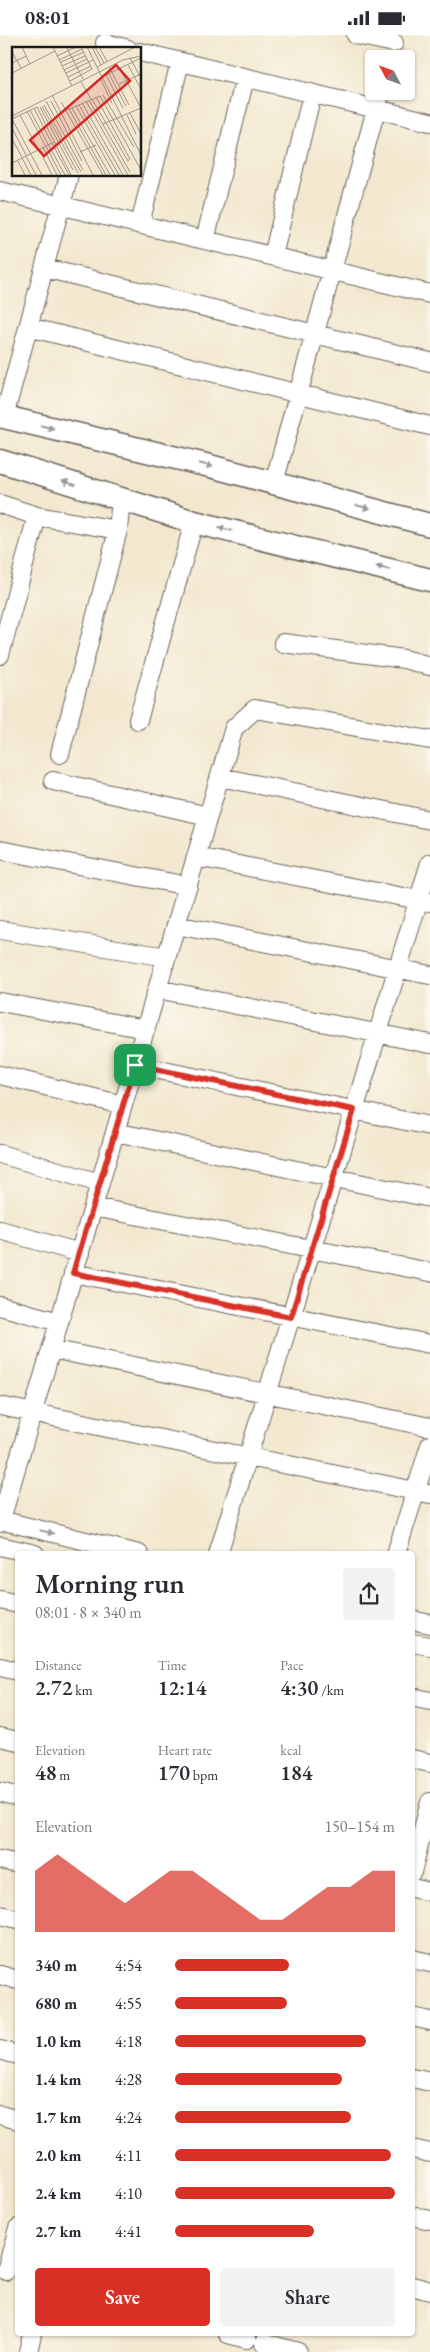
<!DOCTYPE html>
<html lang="en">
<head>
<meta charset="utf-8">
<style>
  body { margin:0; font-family:"EB Garamond",serif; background:#f2f2f3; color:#2b2b33; height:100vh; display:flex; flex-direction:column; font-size:19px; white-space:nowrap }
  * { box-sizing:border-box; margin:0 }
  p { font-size:16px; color:#7c7c81 }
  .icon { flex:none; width:28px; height:28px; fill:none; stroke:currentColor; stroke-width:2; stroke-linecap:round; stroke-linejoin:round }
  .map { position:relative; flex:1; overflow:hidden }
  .sheet { position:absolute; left:15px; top:1516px; width:400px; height:785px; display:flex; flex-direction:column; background:#fff; border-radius:5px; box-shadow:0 1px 4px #0004 }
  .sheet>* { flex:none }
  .needle { width:32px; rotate:311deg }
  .tools { position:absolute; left:365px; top:15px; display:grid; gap:10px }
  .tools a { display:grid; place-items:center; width:50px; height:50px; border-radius:5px; background:#fff; box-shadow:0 1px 4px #0004; font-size:25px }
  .pin { position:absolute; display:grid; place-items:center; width:42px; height:42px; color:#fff; margin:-21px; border-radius:10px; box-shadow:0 2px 8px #0006 }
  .round { display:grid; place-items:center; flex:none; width:52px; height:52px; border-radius:5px; background:#f2f2f3 }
  .headline { display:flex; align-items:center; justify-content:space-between; height:85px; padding:0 20px }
  h1 { font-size:28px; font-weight:600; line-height:38px }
  .metrics { display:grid; grid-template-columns:repeat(3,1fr); gap:8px; height:85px; padding:5px 20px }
  .metrics div { display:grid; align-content:center }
  .metrics b { font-size:21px; font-weight:600 }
  .metrics small { font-size:14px; font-weight:400 }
  .metrics p { font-size:14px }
  .chart { height:140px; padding:10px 20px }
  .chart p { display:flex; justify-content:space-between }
  .chart svg { width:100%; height:90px; margin-top:5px; fill:#d93025; opacity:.7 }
  .cta { display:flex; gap:10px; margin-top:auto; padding:10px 20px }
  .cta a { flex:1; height:58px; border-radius:5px; background:#d93025; color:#fff; font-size:20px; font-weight:600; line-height:58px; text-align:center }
  .cta a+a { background:#f2f2f3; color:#2b2b33 }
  ul { padding:0 20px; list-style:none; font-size:16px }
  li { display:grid; grid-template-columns:80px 60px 1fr; align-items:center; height:38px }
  li i { height:12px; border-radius:6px; background:#d93025 }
  .status { display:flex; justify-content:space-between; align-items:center; height:35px; padding:0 25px; background:#fff; direction:ltr }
  .status svg { height:14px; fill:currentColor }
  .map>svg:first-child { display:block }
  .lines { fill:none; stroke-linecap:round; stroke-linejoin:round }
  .minor-casing { stroke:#67635b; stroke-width:20 }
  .major-casing { stroke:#67635b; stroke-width:25 }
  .minor { stroke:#fff; stroke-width:18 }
  .major { stroke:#fff; stroke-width:22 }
  .oneway { fill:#999 }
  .route-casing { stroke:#fff; stroke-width:10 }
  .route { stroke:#d93025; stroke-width:6 }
  .inset-road { fill:none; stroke:#9d9687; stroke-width:1 }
  .view { fill:#d62828; fill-opacity:0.15; stroke:#d62828; stroke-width:2.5 }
  .inset-edge { fill:none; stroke:#1c1c1c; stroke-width:2.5 }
</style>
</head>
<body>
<div class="status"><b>08:01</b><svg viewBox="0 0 49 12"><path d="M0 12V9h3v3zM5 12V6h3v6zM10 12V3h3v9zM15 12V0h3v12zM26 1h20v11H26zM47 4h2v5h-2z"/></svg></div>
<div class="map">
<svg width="430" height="2317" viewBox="0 0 430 2317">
  <rect width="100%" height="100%" fill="#fbf7ec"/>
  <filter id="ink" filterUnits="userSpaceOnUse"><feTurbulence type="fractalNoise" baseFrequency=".02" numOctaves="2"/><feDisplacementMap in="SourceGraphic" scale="10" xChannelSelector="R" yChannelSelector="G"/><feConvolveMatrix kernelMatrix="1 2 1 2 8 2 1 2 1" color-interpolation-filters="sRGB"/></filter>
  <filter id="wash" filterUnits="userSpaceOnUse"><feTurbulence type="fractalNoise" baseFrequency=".0096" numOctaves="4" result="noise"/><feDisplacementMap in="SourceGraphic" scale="20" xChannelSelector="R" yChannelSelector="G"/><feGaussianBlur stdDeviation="1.12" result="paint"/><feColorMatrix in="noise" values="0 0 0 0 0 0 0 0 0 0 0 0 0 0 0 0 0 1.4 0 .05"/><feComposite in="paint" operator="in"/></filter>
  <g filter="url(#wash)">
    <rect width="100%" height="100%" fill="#f3e8cf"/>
  </g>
  <g filter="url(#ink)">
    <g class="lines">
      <g class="minor-casing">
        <path id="minor" d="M356,0l38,8
          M105,8l23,6
          M140,17l290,70
          M0,156l430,103
          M140,189l40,-162
          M205,205l40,-162
          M273,221l39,-162
          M44,233l386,94
          M28,292l402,99
          M4,382l65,-242
          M274,448l107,-392
          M0,469l37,12 81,14 3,-31
          M283,608l121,16 26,7
          M0,620l37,-139
          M138,685l56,-198
          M60,719l58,-224
          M220,742l210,43
          M53,746l155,35
          M0,815l188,36
          M197,822l232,45
          M176,890l254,50
          M0,895l167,27
          M157,954l273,55
          M0,967l146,27
          M135,1030l295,61
          M0,1040l123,30
          M115,1097l315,66
          M0,1119l100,29
          M93,1172l337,65
          M0,1195l80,23
          M73,1238l357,71
          M0,1271l59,16
          M51,1314l379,78
          M0,1371l430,88
          M0,1485l139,34
          M0,1488l234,-795 21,-19 175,31
          M0,1511l35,8
          M218,1519l212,-691
          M396,1519l34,-109
          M0,1565l18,4
          M412,1585l18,4
          M412,1608l18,3
          M0,1632l18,4
          M412,1662l18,4
          M0,1702l18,4
          M412,1724l18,4
          M0,1757l18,5
          M0,1825l18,4
          M412,1837l18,-70
          M412,1853l18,4
          M0,1880l18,4
          M412,1924l18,4
          M0,1940l18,5
          M412,1982l18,4
          M0,2015l18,5
          M412,2043l18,4
          M0,2080l18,5
          M412,2114l18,4
          M412,2181l18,4
          M6,2236l12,-43
          M412,2251l18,5
          M228,2299l19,5
          M264,2308l34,9
          M28,2317l4,-18"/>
      </g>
      <g class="major-casing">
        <path id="major" d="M0,381l210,50 220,59
          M0,426l194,61 236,58"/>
      </g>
      <use href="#minor" class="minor"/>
      <use href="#major" class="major"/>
    </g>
    <defs><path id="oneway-solid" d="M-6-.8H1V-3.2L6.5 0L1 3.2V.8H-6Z" transform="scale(1.25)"/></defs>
    <g class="oneway">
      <use href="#oneway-solid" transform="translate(47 392) rotate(13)"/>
      <use href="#oneway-solid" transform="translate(206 430) rotate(14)"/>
      <use href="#oneway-solid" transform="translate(69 448) rotate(-163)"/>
      <use href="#oneway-solid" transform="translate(363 472) rotate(15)"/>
      <use href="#oneway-solid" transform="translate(225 494) rotate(-166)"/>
      <use href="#oneway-solid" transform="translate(383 533) rotate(-166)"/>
      <use href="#oneway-solid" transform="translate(47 1497) rotate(13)"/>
    </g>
  </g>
  <g class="lines" filter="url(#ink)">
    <g class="route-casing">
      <path id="route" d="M135,1030l219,45 -63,207 -218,-44z"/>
    </g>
    <use href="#route" class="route"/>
  </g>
  <g transform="translate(12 12)">
    <rect width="129" height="129" fill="#f3e8cf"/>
    <path class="inset-road" d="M10,0l8,17M41,0l19,39M75,0l54,108M80,0l9,18M83,0l9,16M87,0l8,14M55,1l16,31M0,5l9,16M45,9l19,-9M118,11l11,20M47,13l23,-11M49,15l23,-10M0,16l14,-7M116,18l13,24M50,19l23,-10M85,20l38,-20M97,20l20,38M108,22l21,39M52,23l23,-11M0,26l43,-22M54,26l27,-13M97,27l17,32M94,28l17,33M56,30l23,-11M90,30l39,-19M89,33l11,23M58,34l22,-12 -11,-22M69,35l10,17M107,37l22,-10M40,48l41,80M91,48l31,52M84,50l34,62 -2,2M80,52l36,62M77,53l41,72M34,54l37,69M39,54l31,60M74,54l42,74M49,55l42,73M70,56l41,72M32,58l37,67M67,58l40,70M30,59l36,67M64,59l39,69M28,60l33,63M22,61l17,34M60,61l38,67M57,62l37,66M18,63l18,34M15,64l18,34M48,66l40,-17 41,74M118,66l11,21M8,68l18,34M115,68l9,19M0,69l111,-56 18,-4M91,77l38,-16M0,81l14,27M0,92l10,18M40,96l17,32M36,97l17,31M34,99l15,29M31,100l14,28M27,102l13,26M68,105l16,-7M14,109l10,19M10,111l9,17M6,114l7,14M0,116l42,-21M30,128l-30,-56 25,-12 34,68"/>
    <path class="view" d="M104,18l14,16 -86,75 -14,-16z"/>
    <rect width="129" height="129" class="inset-edge"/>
  </g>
</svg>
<div class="tools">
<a><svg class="needle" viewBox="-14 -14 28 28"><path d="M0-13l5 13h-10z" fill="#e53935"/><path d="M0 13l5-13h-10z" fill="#7c7c81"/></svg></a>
</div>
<div class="pin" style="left:135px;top:1030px;background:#1e9e55"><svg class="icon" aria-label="arrive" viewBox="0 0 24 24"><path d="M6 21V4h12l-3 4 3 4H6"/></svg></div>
<section class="sheet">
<div class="headline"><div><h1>Morning run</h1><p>08:01 · 8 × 340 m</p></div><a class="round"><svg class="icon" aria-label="share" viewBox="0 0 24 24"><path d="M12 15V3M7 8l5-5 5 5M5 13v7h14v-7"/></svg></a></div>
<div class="metrics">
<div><p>Distance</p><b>2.72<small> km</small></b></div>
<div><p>Time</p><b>12:14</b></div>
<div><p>Pace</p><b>4:30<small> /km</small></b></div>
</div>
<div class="metrics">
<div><p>Elevation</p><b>48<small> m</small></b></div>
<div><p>Heart rate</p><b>170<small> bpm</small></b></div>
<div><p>kcal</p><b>184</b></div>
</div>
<div class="chart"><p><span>Elevation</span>150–154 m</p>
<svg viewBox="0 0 160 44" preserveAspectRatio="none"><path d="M0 44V14L10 6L20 14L30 22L40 30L50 22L60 14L70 14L80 22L90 30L100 38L110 38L120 30L130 22L140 22L150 14L160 14V44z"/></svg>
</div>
<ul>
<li><b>340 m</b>4:54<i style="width:52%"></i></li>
<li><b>680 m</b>4:55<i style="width:51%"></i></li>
<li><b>1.0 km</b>4:18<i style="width:87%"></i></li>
<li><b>1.4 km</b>4:28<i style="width:76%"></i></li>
<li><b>1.7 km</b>4:24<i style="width:80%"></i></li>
<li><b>2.0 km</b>4:11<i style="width:98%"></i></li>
<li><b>2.4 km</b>4:10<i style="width:100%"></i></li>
<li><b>2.7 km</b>4:41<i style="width:63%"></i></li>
</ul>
<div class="cta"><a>Save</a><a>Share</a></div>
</section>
</div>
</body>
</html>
